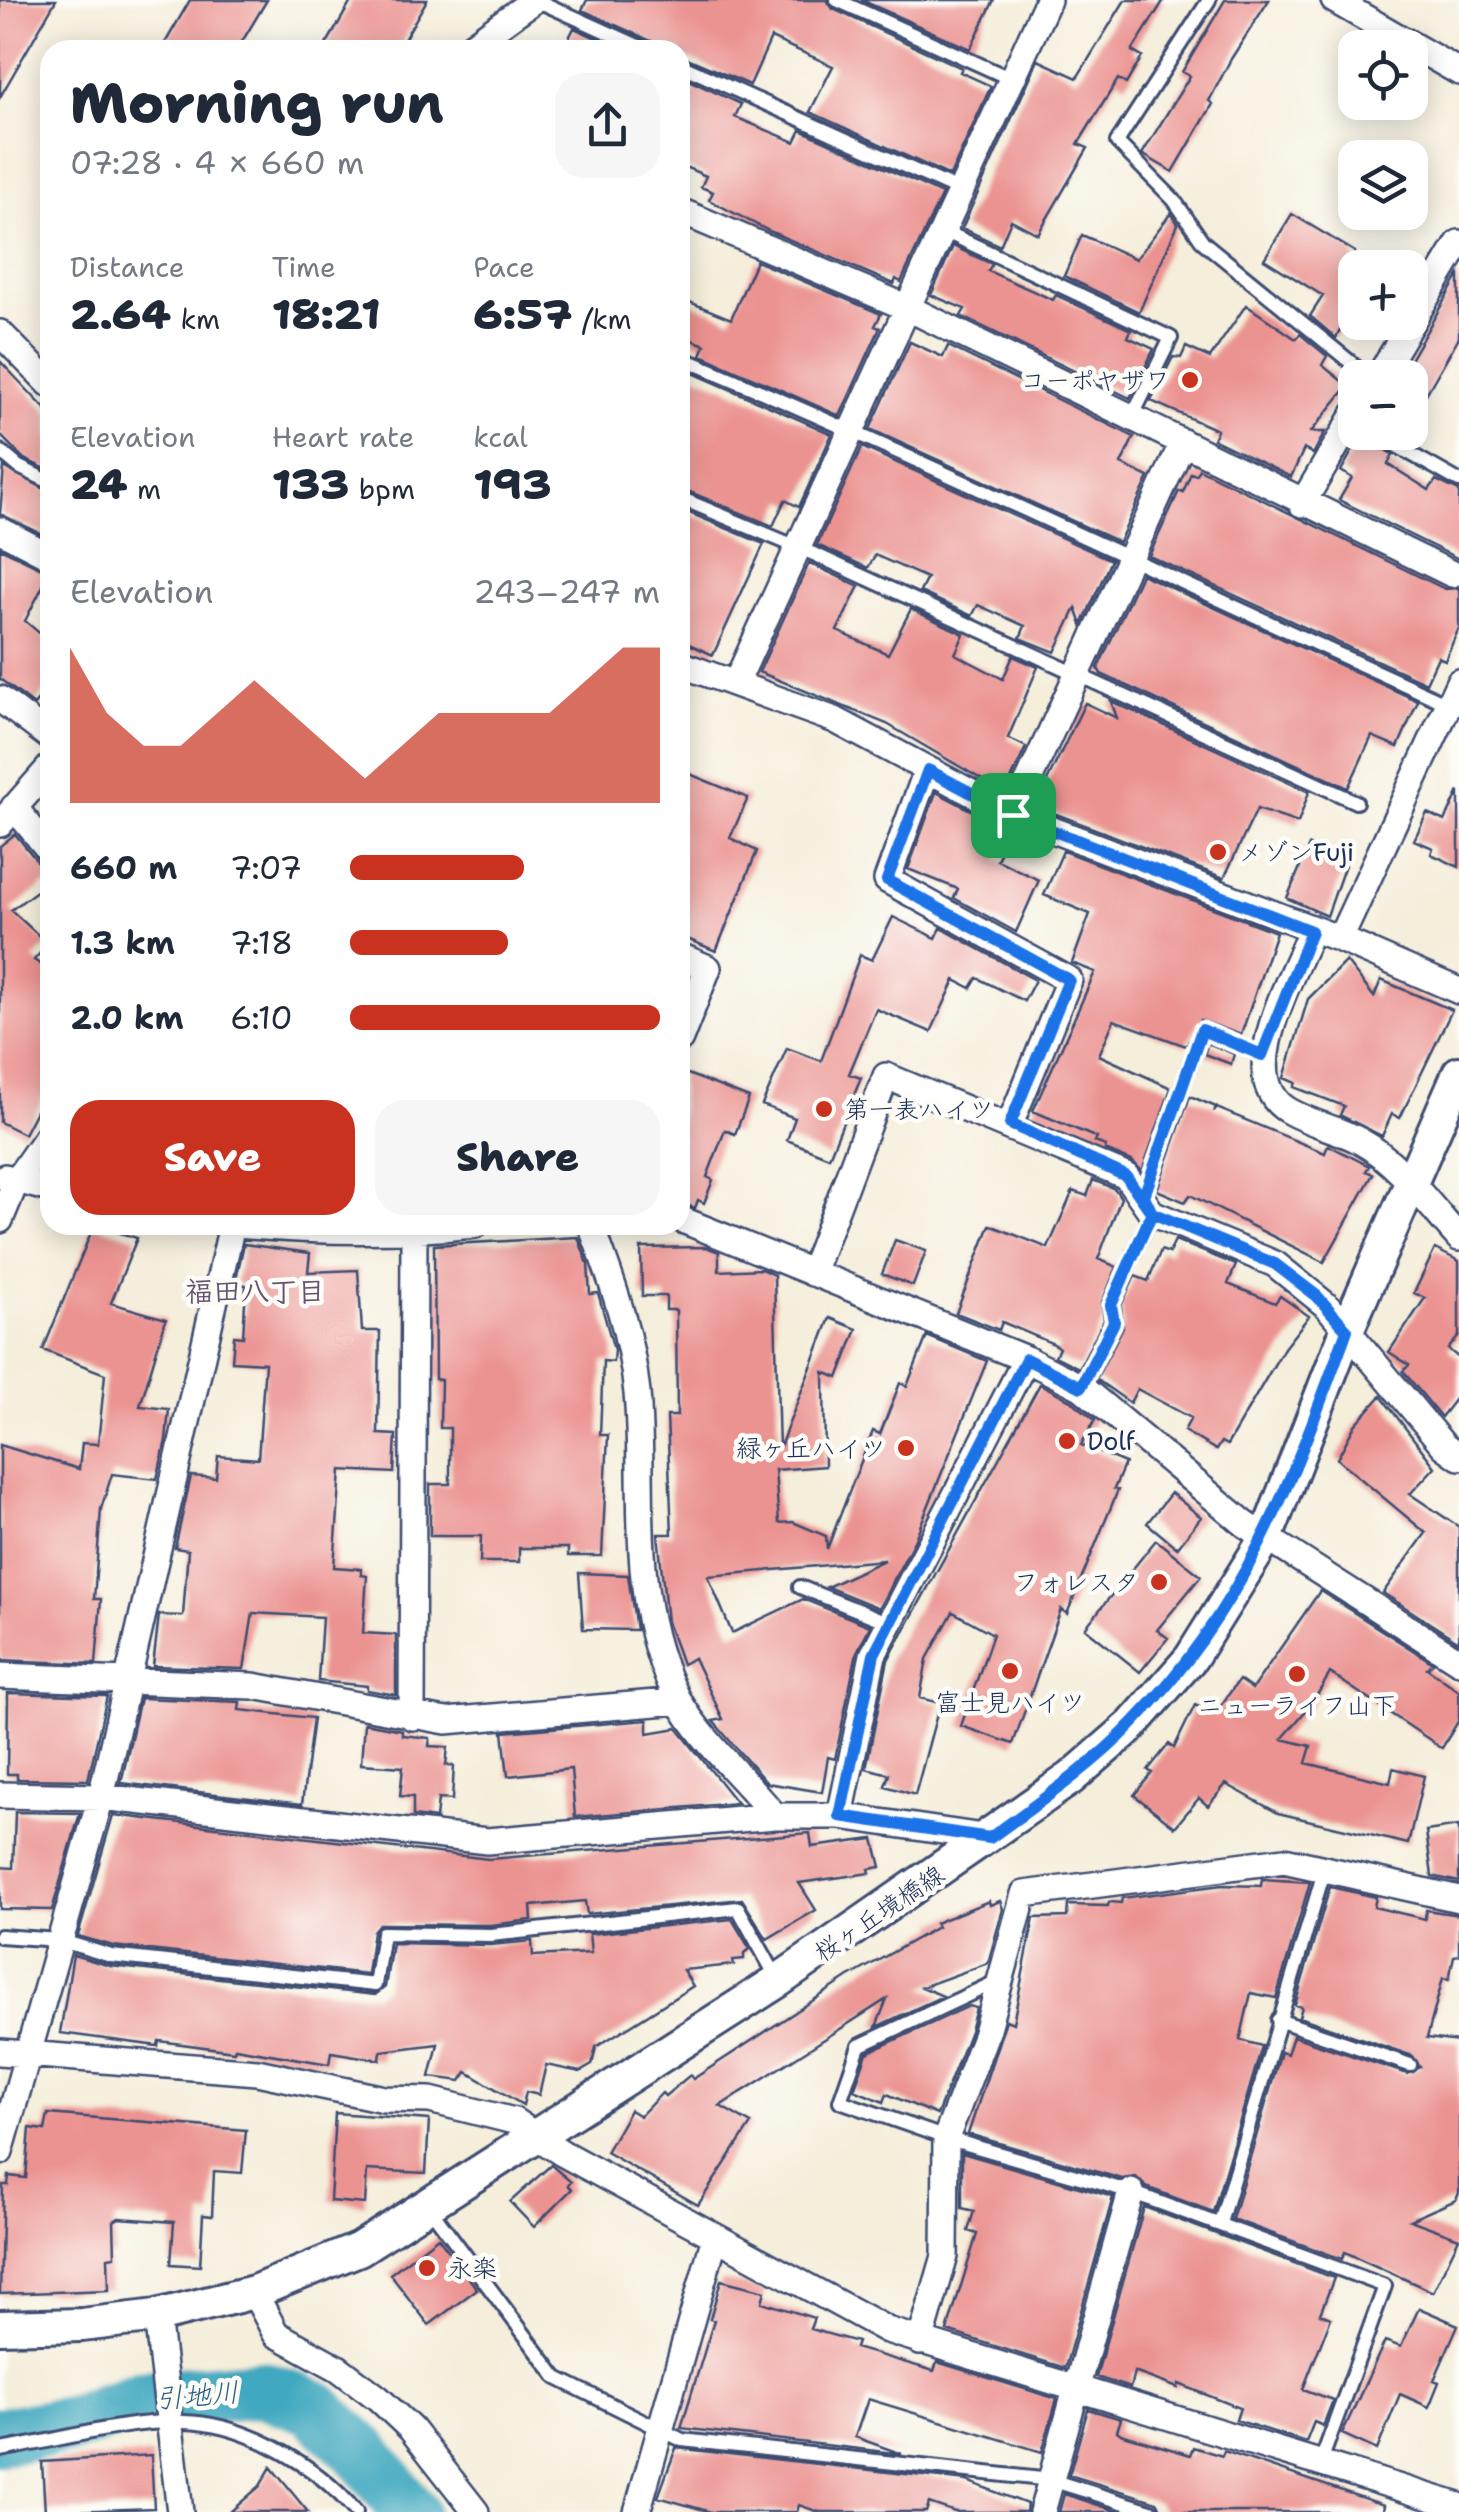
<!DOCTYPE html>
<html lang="en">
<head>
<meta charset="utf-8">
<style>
  body { margin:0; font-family:"Shantell Sans","Klee One",sans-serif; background:#f6f6f7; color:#1f2937; height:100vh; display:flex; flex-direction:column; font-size:38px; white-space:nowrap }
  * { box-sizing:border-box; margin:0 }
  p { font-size:32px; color:#747a83 }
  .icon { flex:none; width:55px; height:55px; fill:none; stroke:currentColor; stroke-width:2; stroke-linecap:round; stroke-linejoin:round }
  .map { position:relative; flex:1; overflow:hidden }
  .sheet { position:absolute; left:40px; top:40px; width:650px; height:1195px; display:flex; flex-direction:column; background:#fff; border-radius:30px; box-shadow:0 5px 25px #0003 }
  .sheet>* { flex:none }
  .controls { position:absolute; left:1338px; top:30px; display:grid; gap:20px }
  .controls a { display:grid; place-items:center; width:90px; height:90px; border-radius:20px; background:#fff; box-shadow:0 5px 25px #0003; font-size:50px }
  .pin { position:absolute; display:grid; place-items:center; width:85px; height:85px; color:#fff; margin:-42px; border-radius:20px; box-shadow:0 5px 15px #0006 }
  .round { display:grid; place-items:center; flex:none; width:105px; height:105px; border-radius:30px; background:#f6f6f7 }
  .head { display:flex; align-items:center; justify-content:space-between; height:170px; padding:0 30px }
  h1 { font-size:55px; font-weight:800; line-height:75px }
  .figures { display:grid; grid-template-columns:repeat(3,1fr); gap:15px; height:170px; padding:10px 30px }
  .figures div { display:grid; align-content:center }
  .figures b { font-size:42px; font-weight:800 }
  .figures small { font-size:28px; font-weight:400 }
  .figures p { font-size:28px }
  .chart { height:280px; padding:20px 30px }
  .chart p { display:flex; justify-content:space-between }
  .chart svg { width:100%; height:180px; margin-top:10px; fill:#c8321e; opacity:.7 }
  .cta { display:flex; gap:20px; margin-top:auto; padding:20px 30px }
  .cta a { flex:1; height:115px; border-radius:30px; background:#c8321e; color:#fff; font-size:40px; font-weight:800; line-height:115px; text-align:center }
  .cta a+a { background:#f6f6f7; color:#1f2937 }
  ul { padding:0 30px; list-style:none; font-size:32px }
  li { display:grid; grid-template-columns:160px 120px 1fr; align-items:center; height:75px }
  li i { height:25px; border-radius:12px; background:#c8321e }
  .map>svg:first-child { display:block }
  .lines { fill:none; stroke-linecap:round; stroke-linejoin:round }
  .river { stroke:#3fa8c0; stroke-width:58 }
  .building { fill:#eb9391 }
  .service-casing { stroke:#3c4c71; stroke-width:18 }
  .minor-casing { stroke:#3c4c71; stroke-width:30 }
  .tertiary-casing { stroke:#3c4c71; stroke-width:38 }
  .service { stroke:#fff; stroke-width:12 }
  .minor { stroke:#fff; stroke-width:25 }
  .tertiary { stroke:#fff; stroke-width:32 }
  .route-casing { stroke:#fff; stroke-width:20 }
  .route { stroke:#1a73e8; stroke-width:12 }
  .poi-dot { fill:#c8321e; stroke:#fdfcf7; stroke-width:4 }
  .labels { text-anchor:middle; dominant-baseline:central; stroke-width:9; stroke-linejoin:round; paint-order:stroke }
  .poi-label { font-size:25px; fill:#1b2f5e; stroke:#fdfcf7; text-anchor:start }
  .street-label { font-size:25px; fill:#1b2f5e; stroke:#fdfcf7 }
  .neighbourhood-label { font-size:28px; font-weight:bold; fill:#645270; stroke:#fdfcf7 }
  .water-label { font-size:28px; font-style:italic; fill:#295f85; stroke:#fdfcf7 }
</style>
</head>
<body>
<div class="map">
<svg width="1459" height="2512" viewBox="0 0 1459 2512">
  <rect width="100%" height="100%" fill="#fdfcf7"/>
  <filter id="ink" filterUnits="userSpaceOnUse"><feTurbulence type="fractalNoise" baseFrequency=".01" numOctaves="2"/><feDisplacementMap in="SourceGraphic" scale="20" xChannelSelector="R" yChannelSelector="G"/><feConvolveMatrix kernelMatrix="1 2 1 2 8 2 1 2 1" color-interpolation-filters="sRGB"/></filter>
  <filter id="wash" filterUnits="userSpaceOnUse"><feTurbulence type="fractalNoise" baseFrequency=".0048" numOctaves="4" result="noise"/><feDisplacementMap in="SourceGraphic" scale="40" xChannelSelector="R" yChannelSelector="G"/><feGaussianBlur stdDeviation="2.25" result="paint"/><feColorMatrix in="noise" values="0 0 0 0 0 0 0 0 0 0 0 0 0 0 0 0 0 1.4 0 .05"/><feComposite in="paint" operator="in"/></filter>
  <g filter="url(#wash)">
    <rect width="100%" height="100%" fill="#f5eedb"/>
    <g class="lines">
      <path class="river" d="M0,2436l70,-11 73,-26 119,-10 51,18 50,46 47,59"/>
    </g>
    <g id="blocks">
      <path class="building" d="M0,0h56l-56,97z
        M190,0h77l-30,50h-76z
        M352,0h75l-29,50h-75z
        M587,0h240l6,9 129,59 -2,4 31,14 -41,90 -140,-64 23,-46 -62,-28 -21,47 -70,-30v-5h-23l-6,-9 -69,-31z
        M861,0h133l-24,49z
        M1125,0h39l-32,51 10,6 -16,27 -8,-5 -40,65 10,4 -50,86 -27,-14 -11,26 -38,-18 76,-168 39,18z
        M1225,0h44l-38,59 -22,42 4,3 -40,68 -31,-18 48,-78 -8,-4z
        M574,28l49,22h-60z
        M680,76l61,28 -6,13 60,25 6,-12 141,64 -41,88 -5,-3 -2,5 -125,-53 -60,-31 4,-8 -12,-5 5,-11 -26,-11z
        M1171,213l7,11 -39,88 -75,-36 18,-41 54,24z
        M1292,214l63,38v77l-11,-6 -8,15 -26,-22 13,-20 -59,-37z
        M953,246l39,18 -4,7 65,29 3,-5 75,35 -3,7 26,12 -24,49 -169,-82 4,-7 -34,-14z
        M756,261l125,53 -6,12 5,2 -40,88 -139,-61 4,-10 -25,-10v-37l51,21z
        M1459,275v62l-49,85v-46l-7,-4z
        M1246,305l50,34 4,-5 27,22 -5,9 26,21 -37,46h14l-12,22 -9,-5 -13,28 -78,-38 4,-9 -66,-29 22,-44 8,1 5,-11 24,11z
        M910,342l33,15 5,-11 186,91 -13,27 28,13 -30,65 -249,-113z
        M0,361l50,53v57l-26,-12 -24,-24z
        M693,373l139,61 -33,73 -14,-7 -12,26 -93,-38v-84z
        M1362,434l31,21 -5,9 41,26 7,-10 23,11v68l-120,-59 13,-22 -11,-7z
        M862,447l249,113 -29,65 -6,-17 -21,44 -35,-14 5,-12 -47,-21 -6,11 -52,-24 7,-14 -52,-23 -7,13 -51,-23z
        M4,467l46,25v46l-50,-24z
        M1199,469l246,120 14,-1v40l-14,32 -7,-3 -12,26 -277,-127 30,-65 4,1 8,-19 5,2z
        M680,509l84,35 -51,111 -33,-15z
        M0,548l50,24 -25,49 25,21v43l-16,20 -34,-26z
        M809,563l50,23 -22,45 51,23 23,-45 53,25 -9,20 48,25 10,-23 25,11 -30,71 18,9 -21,46 -118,-69 -128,-52z
        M1141,574l277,127 -20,46 -26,-11 -24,52 -247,-114 -3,-6z
        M1111,701l198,91 -11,31 -41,-14 -33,69 -189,-72 50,-103 32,15z
        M680,770l68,28 -18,40 27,13 -41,100 -36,-15z
        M1459,791v76l-28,-13 2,-6 -19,-8 13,-27 18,8z
        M936,792l74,39 -13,29 42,20 -23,52 -62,-34 4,-9 -50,-20z
        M15,834l22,27 13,6v14l-39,29 37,34 -14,16 16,11v113l-26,50 -24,-12v-276z
        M1309,846l37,16 -19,54 -40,-18z
        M1063,851l213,81 -35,103 -41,-15 -14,26 -72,-26 -15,35 72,33 -29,83 -10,-10 -27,-11 1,-4 -11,-4 2,-4 -64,-27 62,-139 -23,-9 18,-49 -46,-19z
        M893,917l43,21 5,-10 94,52 -11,21 -47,-23 -6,10 -16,-8 -24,52 -55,-23 -27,65 12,4 -32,79 -42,-17 8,-22 -33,-13 25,-57 34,13 39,-106 12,5z
        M1346,961l28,36 7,-17 71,30 -52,108 -8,-4 -10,22 -42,-21 4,-9 -50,-19 2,-4 -12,-5 24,-79z
        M1208,1043l26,11 -3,10 -27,-10z
        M680,1071l69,27 -14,36 -10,-4 -18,47 6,3 -9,23 -6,-3 -3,8 -15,-5z
        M1190,1096l26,11 -2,5 3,-4 108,45 3,-8 41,21 -3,5 7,3 -49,88 -134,-67 -5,7 -28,-12z
        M1093,1180l22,9 6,9 -23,61 19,8 -15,35 2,18 -25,48 -24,-12 4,-8 -5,-4 -52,-22 -3,8 -43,-17 34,-88 58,23 25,-57 14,5z
        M94,1225l43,13 -26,65 55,16 -26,87 29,3 -3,31 -9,39 -45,-5 -11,35 -7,90h7l-5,65 -96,-4v-215l79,24 3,-26 16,1 7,-70 -62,-24z
        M578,1237l10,27 2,30 8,-1 16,57 -1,12 -10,-1 -3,74h8l-6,121h-34v-8h-49v14h-39l1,-26h-51v-52h20v-56h-10l1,-48 -6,-1 -1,-134z
        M895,1240l31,11 -13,35 -31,-12z
        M1175,1240l61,25 -8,19 47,19 5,-7 29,20 -25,32 -57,97 -6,-3 -5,8 -32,-19 7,-13 -54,-29 -7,14 -34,-24 27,-52 -2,-21 14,-30 13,5 13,-31 8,3z
        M244,1244l66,9 -2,19 50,-2 4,61h18l-2,103 18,1 -2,38 -53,-3 -7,97 27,2v6l6,1 -4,57 33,2v60l-29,-5v-4l-49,-5 4,-64 -69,-4 -9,56 -91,-3 6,-51 24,1 5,-66 -13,-2 16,-72 25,2 2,-22 40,3 7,-96 -33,-2 2,-25 9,1 3,-52 -11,-2z
        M706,1247l13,5v19l42,-2 13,6 5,174 51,-131 27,11 -19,49 -14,-6 1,94 -50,4 4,53 14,-1 33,14 1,13 46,-118 7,3 20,-51 7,3 20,-50 60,25 -72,178 -36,69 -52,-21 57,-27 -176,16 24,57 71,-34 67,27 -13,26 -22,107 -7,-2 -6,35 -55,-9 -31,-35 -23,-27 10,-2 -29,-61 -12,6 -15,-42 -9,-88h14l-5,-118h10l-1,-106h-10v-14h-24l-1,-48z
        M1435,1249l24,12v75l-11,13 11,9v36l-18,23 -38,-46 6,-6 -20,-13 36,-54 -11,-5z
        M1040,1384l32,17 23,19 -14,25 44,18 -11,26 4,1 -51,124 -6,-5 -48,135 -52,-18 32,-92 -40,-22 -26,47 -7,39 20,5 -25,92 -30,-9 4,-12 -23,-6 22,-108z
        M1381,1396l54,71 -25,27 49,33v115l-76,-49 43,-60 -89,-74 18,-34z
        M1171,1493l30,24 -24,31 -30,-25z
        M1156,1540l45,36 -44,54 11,8 -28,34 -55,-44z
        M579,1573l49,2 8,55 -53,-1z
        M1320,1591l113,72 -6,5 32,23v29l-17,28 -112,-75 -17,29 -31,37 29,7 -5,17 84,20 3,-15 31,8 -16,68 -130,-31 -52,-29 -18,22 -9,-8 -24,29 -41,-32 18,-22 -4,-3 21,-26 5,4 21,-43 19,10 25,-35 13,9z
        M8,1693l99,3 -19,84 -71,-1v-5h-10z
        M140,1698l100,4 -1,8 74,8 -11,86 -181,-21z
        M648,1720v13l29,-5 60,75 -162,14 -4,-48 -63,7 -5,-44z
        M364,1723l38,7v5l28,3 -1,8 19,1 -2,18 8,1 -2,34 -14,-1 -2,20 -23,-3v-19l-13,-1 3,-29 -42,-3z
        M15,1812l65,1 -28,97 -52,-1v-42l13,1z
        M113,1815l376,44 321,-26 2,14 62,-8 7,28 -12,2 1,4 -71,10 17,27 -49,29 -25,-40 -155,15 -2,-13 -54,5 1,14 -41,5 -112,-1 -6,7 -6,43 -254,-28 -35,-10z
        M1459,1826v56l-27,-6 -6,-45z
        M1262,1879l48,3 -34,116 -25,-5 -11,47 22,6 -49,166 -67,-25 -10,-10 -14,2 -154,-45 38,-114 7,3 21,-105 33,-1 1,-12 40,1 1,-4 12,1 1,-5 100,-13 39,1z
        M1330,1887l46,10 -2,10 51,12 1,-9 33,5v40l-5,1 -5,23 -6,-1 -16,60 32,4v151l-3,7 -46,20 49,18 -26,54 -88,-40 -3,7 -110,-40 49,-167 6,2 6,-18 114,38 13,-7 -7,-11 -114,-39 3,-10 -7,-2z
        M989,1901l1,4 10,-4 3,8 -15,54 -66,24 21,9 -67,31 11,-28 -167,107 31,18 -53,81 -92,-53 24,-42 10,6 22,-23 3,3 25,-21 3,4 156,-102 88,-50 -2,-4z
        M732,1919l18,30 -6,4v6l-11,1 1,5 -51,5 10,16 -97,61 -4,18 -12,7 -34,-7 -7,30 -13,-3 -3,13 -56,-33 -6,9 -31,-4 8,-33 -57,7 -1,9 -49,-8 -2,12 -94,-16 -1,3 -75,-10 -1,5 -98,-13 13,-78 37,11 265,29 10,-8 7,-44 99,2 41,-4 1,15 58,-3 -2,-19z
        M969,2006l7,2 -6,23 -33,84 -50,-21 -3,8 -30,-12 13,-37z
        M335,2113l94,7 -3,53 -59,-3 -2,34 -35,-3z
        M48,2114l198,16 -4,43 -28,-2 -2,45 -9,-1 -3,51 -29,-2 3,-42 -55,-4 -5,3 1,35 -7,1 1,33 -109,4 3,-109h5l1,-9 17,2 4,-50 15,2z
        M962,2153l151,44 -48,171 -118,-37 30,-97 -9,-3 6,-20 -12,-3z
        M551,2165l20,17 -3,3 4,4 -38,38 -24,-25z
        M1144,2207l190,71 -14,36 11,4 -28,71 30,11 -10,26 -9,-4 -8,20 -70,-22 4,-12 -61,-24 -1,4 -44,-16 -4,16 -34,-11z
        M438,2237l39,52 -48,36 -39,-51z
        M721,2280l44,11 -3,11 52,16 -4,11 47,13 -2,6 79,23 3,-9 120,37 -15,53 -174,-53 -13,38 47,17 -221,-26 33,-108 -4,-1z
        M1419,2308l39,17 -24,55 5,2 -10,25 -29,-13 -23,56 -35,-16 43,-93 16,6z
        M1088,2409l33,10 -4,12 4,3 69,21 3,-8 29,9 2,-5 160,54 -1,7h-219l-7,-10 -88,-27z
        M676,2448l291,33 60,23 -1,8h-71l-26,-9 -3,9h-107l-20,-7 -2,7h-86l-53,-15z
        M151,2455l3,53 -109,4 -3,-50z
        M271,2467l37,45h-78l30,-26z
        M1064,2494l56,18h-61z"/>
    </g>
  </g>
  <g filter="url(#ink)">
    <use href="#blocks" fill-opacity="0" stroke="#3c4c71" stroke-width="2.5"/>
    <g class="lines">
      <g class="service-casing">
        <path id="service" d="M536,0l111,50
          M837,0l172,78
          M1209,0l-92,142 57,58 29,42 167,136
          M680,65l280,126
          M942,230l229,108 -38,77
          M680,357c259,109 512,232 768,347
          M1372,432l87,49
          M0,451l19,16 31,15
          M680,498l136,57 540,247
          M1144,1195l58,-165 60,25
          M1081,1387l33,-65 -3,-17 41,-92
          M800,1587l87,35
          M0,1936l59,4 52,16 264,29 8,-52 108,2 247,-27 39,70
          M998,1981l-139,65 -19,55 106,37 185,54 254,94 -65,178
          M1278,2020l132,45
          M429,2207l128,171 125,62 369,40 103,32
          M1220,2223l105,-355
          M0,2450c56,-9 127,-30 183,-28 63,1 134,43 173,90"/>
      </g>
      <g class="minor-casing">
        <path id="minor" d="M1334,0l125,72
          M465,50l69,-50
          M680,211l228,97 544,266
          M0,333l50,51
          M1378,378l81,-135
          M1302,504l53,-90
          M0,530l50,26
          M680,664l155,56 178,95 327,124 119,52
          M736,683l312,-683
          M0,699l50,38
          M927,770l-40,110 182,100 -59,144
          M14,807l36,44
          M1013,815l170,-373
          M0,824l50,-57
          M1311,931c-18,45 -79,148 -22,180 23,13 49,18 71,30 39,21 70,65 99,97
          M1340,939l119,-257
          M680,956l28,12 -28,71
          M5,1177l45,12
          M680,1219l346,140 55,28 164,137 214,137
          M0,1220l16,-39 34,-49
          M237,1225c80,7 158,8 238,0
          M591,1225c21,56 40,108 46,168 9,103 -10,210 41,306 21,39 68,82 97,117
          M812,1273l74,-197 240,100 26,37 123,51 52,42 117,140 15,11
          M0,1676l253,10 193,35 233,-20
          M412,1717l2,-486
          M0,1795l101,2 386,44 288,-25h65l150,22
          M840,1816l33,-161 153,-296
          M0,2052l257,20 127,27 46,1 84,21 48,32 325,177 572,176
          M0,2152l101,-355 131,-572
          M254,2292l22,42 62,34 40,30 33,31 65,83
          M157,2316l23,196
          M920,2342l25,-86 1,-118 39,-102 39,-142 260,-34 175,39
          M637,2512l78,-275
          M1042,2512l89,-320"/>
      </g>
      <g class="tertiary-casing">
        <path id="tertiary" d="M0,2327l82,-2 75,-9 97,-24 105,-43 419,-268 293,-203 61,-53 59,-67 75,-120 81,-208 112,-257"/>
      </g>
      <use href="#service" class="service"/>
      <use href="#minor" class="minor"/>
      <use href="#tertiary" class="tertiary"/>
    </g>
  </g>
  <g class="lines" filter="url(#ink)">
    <g class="route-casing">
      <path id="route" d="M1013,815l298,116 -49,124 -60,-25 -58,166 8,17 -41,92 3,17 -33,65 -55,-28 -152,295 -34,162 150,22c49,-36 101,-71 143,-115 114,-117 159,-243 214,-393l-30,-34 -42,-32 -123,-51 -26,-37 -116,-52 59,-144 -182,-100 41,-110 85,45"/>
    </g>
    <use href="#route" class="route"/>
  </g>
  <g class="poi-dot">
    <circle cx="1190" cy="380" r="10"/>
    <circle cx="1218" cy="852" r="10"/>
    <circle cx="824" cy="1109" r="10"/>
    <circle cx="1067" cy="1441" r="10"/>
    <circle cx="906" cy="1448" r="10"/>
    <circle cx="1159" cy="1582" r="10"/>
    <circle cx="1010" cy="1671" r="10"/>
    <circle cx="1297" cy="1674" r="10"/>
    <circle cx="427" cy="2268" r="10"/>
  </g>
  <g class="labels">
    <g class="poi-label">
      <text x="1170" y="380" text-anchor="end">コーポヤザワ</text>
      <text x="1238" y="852">メゾンFuji</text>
      <text x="844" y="1109">第一表ハイツ</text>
      <text x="1087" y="1441">Dolf</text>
      <text x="886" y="1448" text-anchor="end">緑ヶ丘ハイツ</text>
      <text x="1139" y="1582" text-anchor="end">フォレスタ</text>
      <text x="1010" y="1702" text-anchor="middle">富士見ハイツ</text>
      <text x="1297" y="1705" text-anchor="middle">ニューライフ山下</text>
      <text x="447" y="2268">永楽</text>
    </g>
    <g class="street-label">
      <text transform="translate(879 1913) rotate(-34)">桜ヶ丘境橋線</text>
    </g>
    <g class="neighbourhood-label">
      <text x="255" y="1291">福田八丁目</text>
    </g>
    <g class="water-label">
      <text transform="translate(197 2395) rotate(-5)">引地川</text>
    </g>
  </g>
</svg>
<div class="controls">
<a><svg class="icon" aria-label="locate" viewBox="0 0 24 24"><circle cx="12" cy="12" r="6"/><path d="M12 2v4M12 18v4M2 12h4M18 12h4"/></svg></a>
<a><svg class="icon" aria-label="layers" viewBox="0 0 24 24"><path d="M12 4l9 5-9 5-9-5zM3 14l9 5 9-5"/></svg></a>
<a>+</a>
<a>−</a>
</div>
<div class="pin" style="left:1013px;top:815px;background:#1e9e55"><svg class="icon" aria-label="arrive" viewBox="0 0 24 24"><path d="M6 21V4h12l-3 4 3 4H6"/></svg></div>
<section class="sheet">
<div class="head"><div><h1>Morning run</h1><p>07:28 · 4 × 660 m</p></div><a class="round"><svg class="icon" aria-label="share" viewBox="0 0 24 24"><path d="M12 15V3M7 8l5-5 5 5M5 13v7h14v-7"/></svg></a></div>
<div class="figures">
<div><p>Distance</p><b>2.64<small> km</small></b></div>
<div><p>Time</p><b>18:21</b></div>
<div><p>Pace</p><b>6:57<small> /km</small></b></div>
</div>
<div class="figures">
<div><p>Elevation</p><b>24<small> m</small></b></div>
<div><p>Heart rate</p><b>133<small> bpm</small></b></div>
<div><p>kcal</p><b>193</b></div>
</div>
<div class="chart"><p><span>Elevation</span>243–247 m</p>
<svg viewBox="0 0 160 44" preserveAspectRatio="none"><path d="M0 44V6L10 22L20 30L30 30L40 22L50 14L60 22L70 30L80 38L90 30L100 22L110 22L120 22L130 22L140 14L150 6L160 6V44z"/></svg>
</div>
<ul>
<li><b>660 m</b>7:07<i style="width:56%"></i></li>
<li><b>1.3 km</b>7:18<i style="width:51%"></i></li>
<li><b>2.0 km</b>6:10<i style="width:100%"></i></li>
</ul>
<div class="cta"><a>Save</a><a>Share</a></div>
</section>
</div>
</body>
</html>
